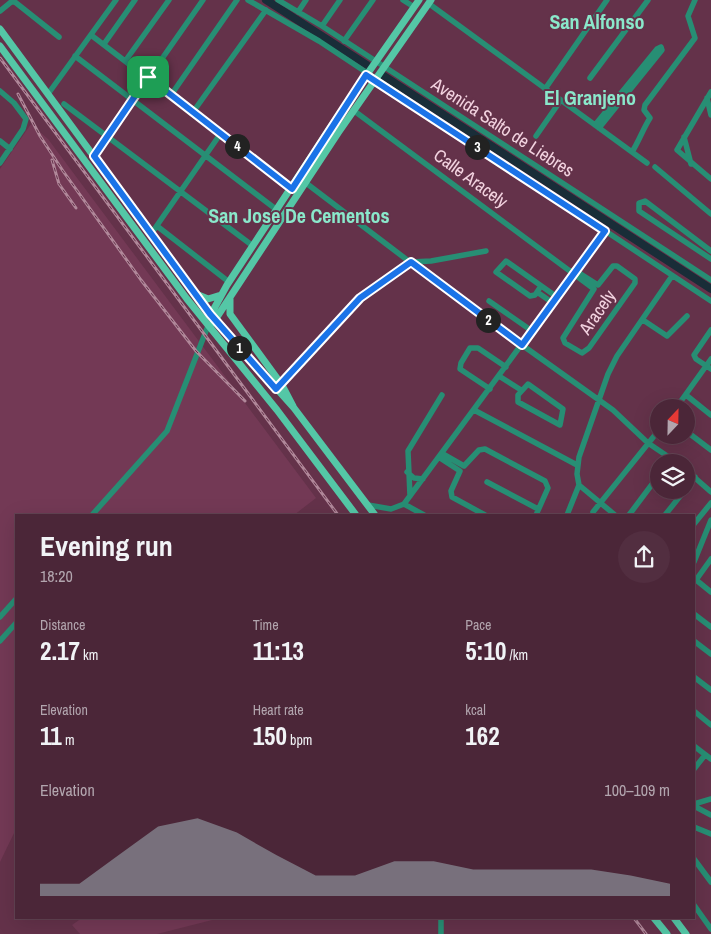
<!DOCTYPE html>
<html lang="en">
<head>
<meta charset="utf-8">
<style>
  body { margin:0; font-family:"Archivo Narrow",sans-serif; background:#522e40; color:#f1f3f6; height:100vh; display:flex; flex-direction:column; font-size:19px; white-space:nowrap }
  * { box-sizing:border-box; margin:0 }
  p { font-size:16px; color:#b2a5ae }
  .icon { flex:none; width:28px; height:28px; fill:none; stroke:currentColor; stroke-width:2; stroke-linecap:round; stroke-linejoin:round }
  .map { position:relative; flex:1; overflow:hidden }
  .side { position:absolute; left:15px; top:514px; width:680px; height:405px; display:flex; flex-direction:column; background:#4b2638; border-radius:0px; box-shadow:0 5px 20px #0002,0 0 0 1px #624353 }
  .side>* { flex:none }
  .needle { width:32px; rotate:22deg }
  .fabs { position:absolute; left:650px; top:399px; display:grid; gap:10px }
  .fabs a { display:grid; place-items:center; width:45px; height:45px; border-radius:50%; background:#4b2638; box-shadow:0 5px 20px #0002,0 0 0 1px #624353; font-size:25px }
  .pin { position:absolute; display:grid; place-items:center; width:42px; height:42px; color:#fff; margin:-21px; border-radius:10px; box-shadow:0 2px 8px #0006 }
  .km { position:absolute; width:25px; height:25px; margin:-12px; border-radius:50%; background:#222; color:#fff; font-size:14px; line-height:25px; text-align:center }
  .round { display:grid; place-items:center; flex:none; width:52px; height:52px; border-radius:26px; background:#522e40 }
  .headline { display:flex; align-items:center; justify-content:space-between; height:85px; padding:0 25px }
  h1 { font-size:28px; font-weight:800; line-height:38px }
  .metrics { display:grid; grid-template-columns:repeat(3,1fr); gap:8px; height:85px; padding:5px 25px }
  .metrics div { display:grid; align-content:center }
  .metrics b { font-size:25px; font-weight:800 }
  .metrics small { font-size:14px; font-weight:400 }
  .metrics p { font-size:14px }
  .chart { height:140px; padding:10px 25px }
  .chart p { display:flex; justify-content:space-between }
  .chart svg { width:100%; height:90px; margin-top:5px; fill:#8c9099; opacity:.7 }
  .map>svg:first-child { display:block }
  .built { fill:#733955 }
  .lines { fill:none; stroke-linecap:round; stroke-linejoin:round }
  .river { stroke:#192d38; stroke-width:8 }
  .minor { stroke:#278e74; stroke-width:5.5 }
  .major { stroke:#54c7a6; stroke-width:7 }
  .rail-casing { stroke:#b1889a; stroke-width:3 }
  .rail { stroke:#64324a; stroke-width:1; stroke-dasharray:4; stroke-linecap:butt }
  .route-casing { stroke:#fff; stroke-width:10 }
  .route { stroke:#1a73e8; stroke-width:6 }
  .labels { text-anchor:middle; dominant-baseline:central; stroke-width:4; stroke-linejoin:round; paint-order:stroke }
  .street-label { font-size:18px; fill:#f3d3e0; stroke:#64324a }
  .quarter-label { font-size:20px; font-weight:bold; fill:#8ae8cb; stroke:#64324a }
</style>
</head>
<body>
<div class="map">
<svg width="711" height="934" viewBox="0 0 711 934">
  <rect width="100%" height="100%" fill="#64324a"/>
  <path class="built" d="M31,124l17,15 268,359 -22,17h-278v314l-16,33v-693z
    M82,918h138l-63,16h-77l-8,-9z"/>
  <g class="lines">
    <path class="river" d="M266,0l101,65
      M384,76l327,213"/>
    <path class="minor" d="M248,0l71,41 392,260
      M278,0l44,26 389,254
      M403,0l11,7
      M428,3l219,160
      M0,11l11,-9h4l44,35
      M298,12l8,-12
      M322,26l18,-26
      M91,35l201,154
      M344,41l29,-41
      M104,44l31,-44
      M75,56l202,154
      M126,60l43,-60
      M590,78l58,-78
      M545,89l62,-89
      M0,91l14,12 12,16 -3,10 -23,34
      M711,92l-34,58 34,29
      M48,94l68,-94
      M171,95l66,-95
      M707,98l4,17
      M64,104l189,142
      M353,110l241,179 -31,49 2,5 17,10 7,-5 46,-65v-4l-18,-13h-4l-15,19 -22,-14h-5
      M193,112l73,-102
      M595,125l62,-76 4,-2
      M599,128l63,-78 -1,-3
      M536,136l25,-36
      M684,137l7,27
      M0,141l10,8
      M632,152c7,-11 11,-23 18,-34l-6,-8 1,-5 50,-67 -7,-22 7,-16
      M94,156l109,-156
      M655,167l56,47
      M306,183l167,127 140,100 35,33 28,19
      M157,226l72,56
      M151,234l70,-101
      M711,251l-66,-50 -6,2v8l72,48
      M541,286l-6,9 -5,1 -34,-24 10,-11 51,36
      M537,292l16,11
      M489,301l43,30
      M643,320l24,16 20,-20
      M711,330l-17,25 2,4 15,10
      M499,376l22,14
      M528,384l35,25 -3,16 -42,-23v-7z
      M280,386l80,-88 31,-23 20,-13 20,-1 55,-10
      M490,389l-30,-20 1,-6 9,-15h8l28,19
      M686,395l25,20
      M676,408l35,-49
      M474,410l103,55
      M686,431l25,19
      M443,454l21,12 15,-16 6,-1 60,32 3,7 -12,27
      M440,458l20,13 -9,20 1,6 33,18
      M686,470l25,22
      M407,472l7,6 9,1
      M487,482l51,27
      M579,485l36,30
      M686,488l9,-11
      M410,496l-2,-45 34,-56
      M404,504l20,11
      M368,505l23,4 13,-5 201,-273
      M593,512l66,-82
      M92,515l75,-84 41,-105
      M567,515l12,-30 -2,-11 2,-17 29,-83 9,-18 55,-80
      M629,515l30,-40
      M665,515l20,-25
      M694,524l17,-21
      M694,562l17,-42
      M695,579l16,13
      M696,580l15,-21
      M694,614l17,13
      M0,617l16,-18
      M0,641l16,-18
      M694,641l17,13
      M694,677l17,13
      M694,711l17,14
      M694,746l17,13
      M694,769l11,-14
      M694,804l17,-5
      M694,806l17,9
      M694,827l17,7
      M694,859l17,23
      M694,905l17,24
      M441,918v16"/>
    <path class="major" d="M0,29l210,285 84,94 81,107
      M0,46l187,253 90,111 79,105
      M196,294l12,5 13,-4
      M230,299v15l52,71 11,21
      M210,316l17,-31 113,-172 79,-113
      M213,323l125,-190 93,-133
      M654,918l13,16
      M674,918l12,16"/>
    <g class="rail-casing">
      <path id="rail" d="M0,58l338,457
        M18,94l22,42 23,35 78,109 55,71 49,50
        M52,160l7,24 17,24
        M634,918l12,16"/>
    </g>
    <use href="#rail" class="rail"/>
  </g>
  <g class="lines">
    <g class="route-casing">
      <path id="route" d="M366,75l239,156 -83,114 -111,-83 -51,36 -84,91 -66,-75 -116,-158 54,-79 144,112z"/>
    </g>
    <use href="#route" class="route"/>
  </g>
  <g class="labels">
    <g class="street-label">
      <text transform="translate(503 127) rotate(33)">Avenida Salto de Liebres</text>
      <text transform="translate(471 178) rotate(36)">Calle Aracely</text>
      <text transform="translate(597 312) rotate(-55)">Aracely</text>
    </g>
    <g class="quarter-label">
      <text x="597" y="21">San Alfonso</text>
      <text x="590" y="97">El Granjeno</text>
      <text x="299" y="215">San Jose De Cementos</text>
    </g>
  </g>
</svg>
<div class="fabs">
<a><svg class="needle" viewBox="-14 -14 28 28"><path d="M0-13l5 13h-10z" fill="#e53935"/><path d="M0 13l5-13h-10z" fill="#b2a5ae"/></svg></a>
<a><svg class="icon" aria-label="layers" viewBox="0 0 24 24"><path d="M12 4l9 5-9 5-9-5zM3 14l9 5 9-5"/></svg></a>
</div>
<div class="pin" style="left:148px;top:77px;background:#1e9e55"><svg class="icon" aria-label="arrive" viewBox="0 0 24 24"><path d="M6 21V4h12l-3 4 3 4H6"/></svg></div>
<b class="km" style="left:239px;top:348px">1</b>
<b class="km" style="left:488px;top:320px">2</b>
<b class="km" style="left:477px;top:147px">3</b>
<b class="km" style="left:237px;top:146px">4</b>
<section class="side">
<div class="headline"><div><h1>Evening run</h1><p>18:20</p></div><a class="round"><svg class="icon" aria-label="share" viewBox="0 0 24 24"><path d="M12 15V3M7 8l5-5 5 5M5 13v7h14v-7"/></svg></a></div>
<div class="metrics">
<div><p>Distance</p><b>2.17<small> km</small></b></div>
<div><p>Time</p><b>11:13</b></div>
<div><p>Pace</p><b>5:10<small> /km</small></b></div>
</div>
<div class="metrics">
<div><p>Elevation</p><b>11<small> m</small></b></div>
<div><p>Heart rate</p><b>150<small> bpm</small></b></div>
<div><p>kcal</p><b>162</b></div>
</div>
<div class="chart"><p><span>Elevation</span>100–109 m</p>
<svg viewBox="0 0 160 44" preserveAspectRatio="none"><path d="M0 44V38L10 38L20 24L30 10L40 6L50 13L60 24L70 34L80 34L90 27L100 27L110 31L120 31L130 31L140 31L150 34L160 38V44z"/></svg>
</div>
</section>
</div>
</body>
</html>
